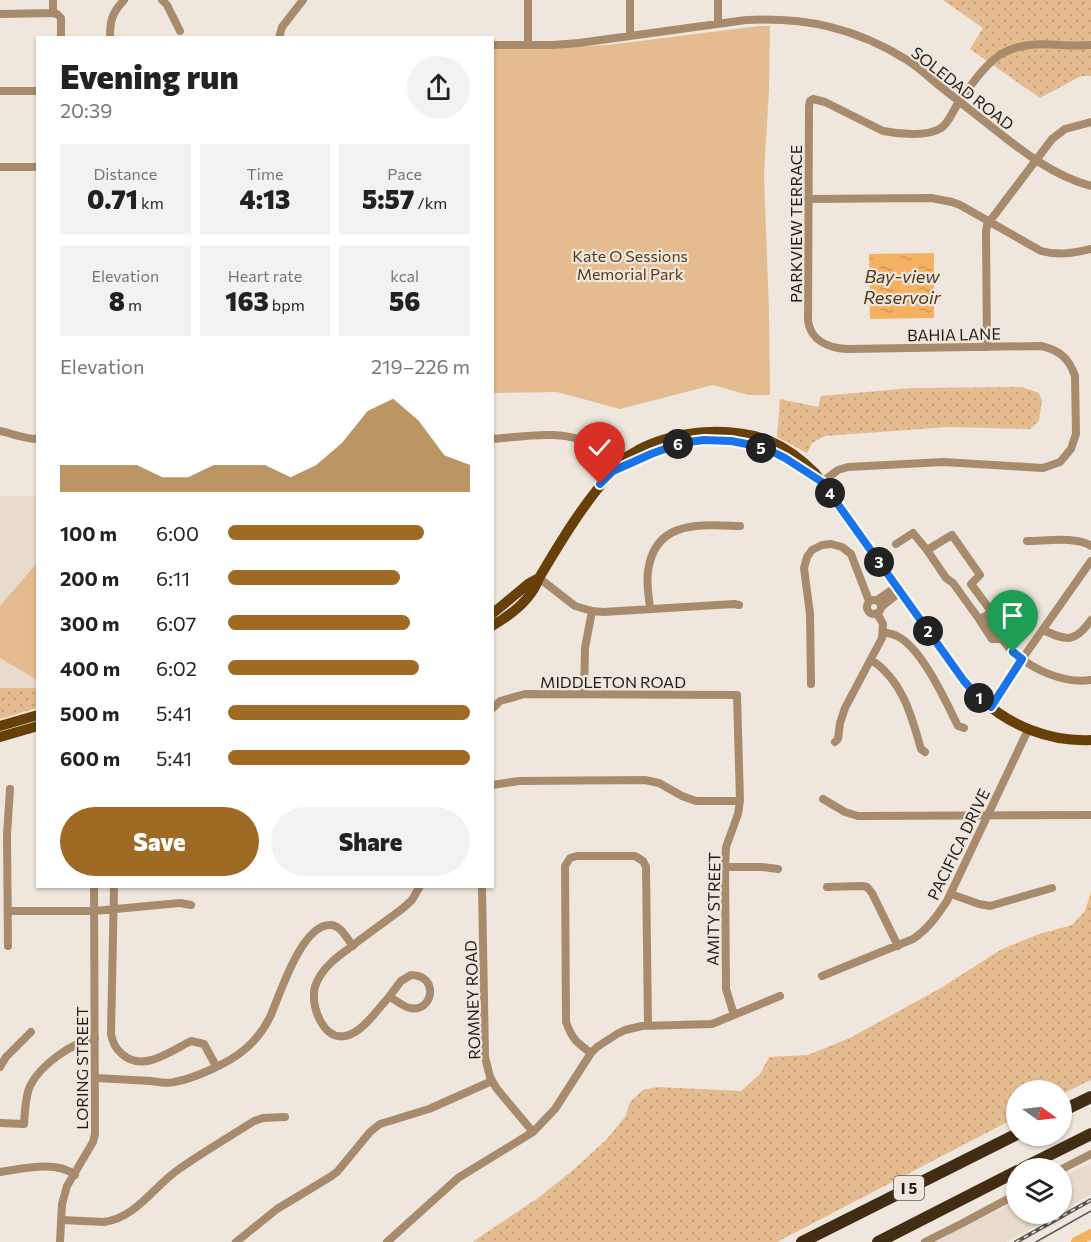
<!DOCTYPE html>
<html lang="en">
<head>
<meta charset="utf-8">
<style>
  body { margin:0; font-family:Commissioner,sans-serif; background:#f2f2f2; color:#222; height:100vh; display:flex; flex-direction:column; font-size:22px; white-space:nowrap }
  * { box-sizing:border-box; margin:0 }
  p { font-size:20px; color:#767676 }
  .icon { flex:none; width:33px; height:33px; fill:none; stroke:currentColor; stroke-width:2; stroke-linecap:round; stroke-linejoin:round }
  .map { position:relative; flex:1; overflow:hidden }
  .sheet { position:absolute; left:36px; top:36px; width:458px; height:852px; display:flex; flex-direction:column; background:#fff; border-radius:0px; box-shadow:0 2px 4px #0004 }
  .sheet>* { flex:none }
  .needle { width:39px; rotate:104deg }
  .controls { position:absolute; left:1006px; top:1080px; display:grid; gap:12px }
  .controls a { display:grid; place-items:center; width:66px; height:66px; border-radius:50%; background:#fff; box-shadow:0 2px 4px #0004; font-size:30px }
  .pin { position:absolute; display:grid; place-items:center; width:51px; height:51px; color:#fff; margin:-62px -26px; border-radius:50% 50% 50% 0; rotate:-45deg; box-shadow:0 0 6px #0007 }
  .pin .icon { rotate:45deg }
  .km { position:absolute; width:30px; height:30px; margin:-15px; border-radius:50%; background:#222; color:#fff; font-size:16px; line-height:30px; text-align:center }
  .round { display:grid; place-items:center; flex:none; width:63px; height:63px; border-radius:32px; background:#f2f2f2 }
  .summary { display:flex; align-items:center; justify-content:space-between; height:102px; padding:0 24px }
  h1 { font-size:33px; font-weight:800; line-height:45px }
  .metrics { display:grid; grid-template-columns:repeat(3,1fr); gap:9px; height:102px; padding:6px 24px }
  .metrics div { display:grid; align-content:center; border-radius:0px; background:#f2f2f2; text-align:center }
  .metrics b { font-size:26px; font-weight:800 }
  .metrics small { font-size:16px; font-weight:400 }
  .metrics p { font-size:16px }
  .chart { height:168px; padding:12px 24px }
  .chart p { display:flex; justify-content:space-between }
  .chart svg { width:100%; height:108px; margin-top:6px; fill:#9f6a23; opacity:.7 }
  .cta { display:flex; gap:12px; margin-top:auto; padding:12px 24px }
  .cta a { flex:1; height:69px; border-radius:36px; background:#9f6a23; color:#fff; font-size:24px; font-weight:800; line-height:69px; text-align:center }
  .cta a+a { background:#f2f2f2; color:#222 }
  ul { padding:0 24px; list-style:none; font-size:20px }
  li { display:grid; grid-template-columns:96px 72px 1fr; align-items:center; height:45px }
  li i { height:15px; border-radius:8px; background:#9f6a23 }
  .map>svg:first-child { display:block }
  .built { fill:#e8dacc }
  .grass { fill:url(#grass-dots) }
  .park { fill:#e5bc8f }
  .water { fill:url(#water-ripples) }
  .lines { fill:none; stroke-linecap:round; stroke-linejoin:round }
  .river { stroke:#f4b162; stroke-width:10 }
  .minor { stroke:#a78b6c; stroke-width:8 }
  .major { stroke:#674009; stroke-width:10 }
  .highway { stroke:#422d14; stroke-width:12 }
  .tram { stroke:#58544f; stroke-width:1.5 }
  .rail-casing { stroke:#58544f; stroke-width:4 }
  .rail { stroke:#efe7de; stroke-width:1.5; stroke-dasharray:4.5; stroke-linecap:butt }
  .route-casing { stroke:#fff; stroke-width:12 }
  .route { stroke:#1a73e8; stroke-width:8 }
  .labels { text-anchor:middle; dominant-baseline:central; stroke-width:4.5; stroke-linejoin:round; paint-order:stroke }
  .shield { fill:#efe7de; stroke:#5d5954; stroke-width:1.5 }
  .shield-label { font-size:15px; font-weight:bold; fill:#1f1c19 }
  .street-label { font-size:16px; fill:#1f1c19; stroke:#efe7de }
  .park-label { font-size:16px; fill:#563b1a; stroke:#efe7de }
  .water-label { font-size:18px; font-style:italic; fill:#533817; stroke:#efe7de }
</style>
</head>
<body>
<div class="map">
<svg width="1091" height="1242" viewBox="0 0 1091 1242">
  <defs>
    <pattern id="grass-dots" width="8" height="8" patternUnits="userSpaceOnUse" patternTransform="scale(1.5)"><rect width="8" height="8" fill="#e5bc8f"/><path d="M2 2h.1M6 6h.1" fill="none" stroke="#c4a17b" stroke-width="1.8" stroke-linecap="round"/></pattern>
    <pattern id="water-ripples" width="26" height="14" patternUnits="userSpaceOnUse" patternTransform="scale(1.5)"><rect width="26" height="14" fill="#f4b162"/><path d="M2 4q2-2 4 0t4 0M15 11q2-2 4 0t4 0" fill="none" stroke="#d19854"/></pattern>
  </defs>
  <rect width="100%" height="100%" fill="#efe7de"/>
  <path class="built" d="M0,496h37v192h-37z
    M1089,1164l2,5v25l-29,17v-34z
    M1017,1200v14h40l-51,28h-70z"/>
  <path class="grass" d="M943,0h148v76h-10l-41,22 -70,-49 13,-21z
    M1022,387l17,6 3,7 -3,21 -9,8 -82,-2 -123,9 -13,7 -5,10 -30,-16 3,-38 38,8 3,-11 91,-8z
    M0,688h37v20l-37,11z
    M1091,892v188l-29,14v-4h-45v27l-240,125h-305l66,-44 35,-28 33,-30 19,-23 5,-15 13,-12 14,-3 84,4 19,-17 9,-17 39,-2 42,-17 89,-49 63,-40 37,-15 33,-9 13,-14z"/>
  <path class="park" d="M759,26h11l-1,63 -5,86 5,136 1,84h-22l-35,-10 -93,24 -63,-17 -65,1v-344h39l77,-4z
    M37,563v117l-37,-22v-52z"/>
  <path class="water" d="M934,253v65l-64,1 -1,-65z"/>
  <g class="lines">
    <path class="river" d="M1076,1242l15,-8"/>
    <path class="minor" d="M53,0v13
      M162,0l5,5 13,26
      M528,0v44
      M630,0v35
      M53,13l4,1 4,4v20
      M0,14l53,-1
      M718,23v-23
      M110,38c0,-18 2,-25 14,-38
      M279,38l3,-11 21,-27
      M492,45h61l26,-2 167,-23c60,-3 110,8 161,40 10,6 20,15 29,23 19,15 38,30 57,45 30,24 61,48 98,58
      M0,91h38
      M0,167h38
      M808,199l123,-1 21,4 8,3 81,46c18,5 32,2 50,-2
      M987,347l-1,-115 1,-7 65,-86 13,-10 26,-7
      M0,431c10,2 29,9 38,8
      M492,439c29,-2 76,-11 100,7 8,6 15,17 21,25
      M822,482l16,-12 10,-3 95,-5 100,6 17,-6 11,-13 5,-15 -1,-58c-6,-18 -16,-26 -34,-30l-194,3c-18,-1 -36,-8 -39,-28l1,-215 1,-5 3,-2 12,3 58,29c15,3 45,6 58,-3 8,-5 12,-18 18,-26 12,-17 28,-41 46,-50 28,-14 57,-4 86,-7
      M1027,541c19,0 49,-5 64,5
      M896,544l17,-11 14,17 19,28 7,5 26,36 7,-3c9,12 17,27 28,37 20,17 50,31 77,27
      M927,550l25,-15 28,40 -9,9 20,27 -5,5
      M539,578l36,28 17,5 11,1 131,-8 5,1
      M867 607a7 7 0 1 1 14 0a7 7 0 1 1-14 0Z
      M877,600l19,-13
      M881,607l19,-15
      M650,609c-1,-12 -4,-26 -2,-38 7,-52 53,-46 92,-45
      M979,619l13,20h10
      M1043,630c24,11 32,13 48,-10
      M883,632c4,1 10,2 14,4 25,12 49,66 61,90l6,2
      M872,660c31,22 39,54 49,89l4,3
      M811,684l-1,-70 -6,-46 3,-11 5,-7 10,-5 9,-1 11,3 9,7 18,47
      M584,693l1,-45 7,-37
      M991,707l31,-48 69,-98
      M493,708l7,-7 25,-7 212,1 3,106 -2,13 -12,33 -1,20 1,122 8,26
      M835,742l3,-3 2,-16 5,-15 37,-70 1,-14 -6,-11
      M492,785l27,-4 126,-1 14,3 23,13 14,5h44
      M823,799l22,13 13,4 233,-1
      M725,867h37l16,2
      M114,886l-3,148c2,9 4,14 11,20 21,19 49,-3 69,-13l13,3 12,22
      M482,886l3,171 5,20 7,12 36,43
      M827,887l35,-1 5,1 5,6 26,53
      M951,894l28,10 11,2 62,-18
      M8,911h86l86,-8 11,2
      M8,946l-1,-111 3,-46
      M411,975c29,0 22,38 -1,33 -7,-1 -13,-8 -21,-11l12,-16z
      M822,976l91,-37c15,-10 24,-23 34,-38l81,-171
      M389,997c-12,13 -27,36 -44,39 -21,4 -32,-26 -31,-43 0,-6 3,-12 6,-17 9,-15 24,-23 37,-34 15,-11 30,-22 45,-33l10,-9 8,-14
      M591,1053c-14,-10 -19,-14 -25,-31l-1,-156 5,-8 7,-2h58l8,5 3,6 2,159
      M0,1067l6,-10 25,-25
      M96,1078c18,1 36,2 55,3 7,1 16,3 23,1 19,-3 55,-19 70,-32 10,-8 20,-21 26,-33 10,-22 31,-92 60,-92 10,-1 17,14 23,21
      M0,1123l24,1c1,-13 1,-27 6,-38 11,-22 42,-43 65,-48
      M1062,1169l29,-15
      M0,1172c22,-3 56,-12 75,3
      M62,1220l42,2c32,-4 50,-36 75,-53 24,-17 50,-32 75,-48l9,-3 22,-1
      M60,1242l2,-38 5,-18 26,-44 2,-8 -1,-248
      M236,1242l41,-33 53,-32 7,-5 33,-40 10,-8 49,-15 63,-28
      M387,1242l71,-64 75,-46 22,-23 36,-56 6,-6 20,-13 8,-4 17,-4 70,-2 68,-28
      M925,1242l36,-18 56,-30"/>
    <path class="major" d="M619,468c20,-8 39,-19 61,-25 37,-9 80,-1 112,19
      M492,614l36,-30 11,-6
      M492,626c19,-11 40,-27 47,-48 22,-37 44,-74 73,-106 3,-3 6,-7 9,-11 5,-5 13,-8 19,-12 38,-19 90,-23 130,-8 17,7 32,19 45,32l149,208c6,6 10,12 16,17 30,28 70,44 111,42
      M0,726l38,-11
      M0,737l38,-11"/>
    <path class="highway" d="M1062,1111l29,-14
      M1023,1168l68,-34
      M802,1242l215,-108
      M878,1242l139,-71"/>
    <path class="tram" d="M1036,1242l55,-31"/>
    <g class="rail-casing">
      <path id="rail" d="M1016,1242l75,-42"/>
    </g>
    <use href="#rail" class="rail"/>
  </g>
  <g class="lines">
    <g class="route-casing">
      <path id="route" d="M600,484l13,-13 38,-17 30,-11 23,-3 27,1 21,4 17,5 16,8 37,24 142,199 14,16 13,10 31,-48 -9,-7"/>
    </g>
    <use href="#route" class="route"/>
  </g>
  <g class="labels">
    <rect class="shield" x="894" y="1176" width="30" height="24" rx="4.5"/>
    <g class="shield-label">
      <text x="909" y="1188">I 5</text>
    </g>
    <g class="street-label">
      <text transform="translate(963 88) rotate(38)">SOLEDAD ROAD</text>
      <text transform="translate(795 224) rotate(-90)">PARKVIEW TERRACE</text>
      <text transform="translate(954 334) rotate(-1)">BAHIA LANE</text>
      <text x="613" y="681">MIDDLETON ROAD</text>
      <text transform="translate(958 844) rotate(-64)">PACIFICA DRIVE</text>
      <text transform="translate(713 909) rotate(-89)">AMITY STREET</text>
      <text transform="translate(472 1000) rotate(-92)">ROMNEY ROAD</text>
      <text transform="translate(81 1068) rotate(-90)">LORING STREET</text>
    </g>
    <g class="park-label">
      <text x="630" y="255">Kate O Sessions<tspan x="630" dy="18">Memorial Park</tspan></text>
    </g>
    <g class="water-label">
      <text x="902" y="276">Bay-view<tspan x="902" dy="21">Reservoir</tspan></text>
    </g>
  </g>
</svg>
<div class="controls">
<a><svg class="needle" viewBox="-14 -14 28 28"><path d="M0-13l5 13h-10z" fill="#e53935"/><path d="M0 13l5-13h-10z" fill="#767676"/></svg></a>
<a><svg class="icon" aria-label="layers" viewBox="0 0 24 24"><path d="M12 4l9 5-9 5-9-5zM3 14l9 5 9-5"/></svg></a>
</div>
<div class="pin" style="left:1013px;top:652px;background:#1e9e55"><svg class="icon" aria-label="arrive" viewBox="0 0 24 24"><path d="M6 21V4h12l-3 4 3 4H6"/></svg></div>
<div class="pin" style="left:600px;top:484px;background:#d93025"><svg class="icon" aria-label="check" viewBox="0 0 24 24"><path d="M5 12l5 5 9-10"/></svg></div>
<b class="km" style="left:979px;top:698px">1</b>
<b class="km" style="left:928px;top:631px">2</b>
<b class="km" style="left:879px;top:562px">3</b>
<b class="km" style="left:830px;top:493px">4</b>
<b class="km" style="left:761px;top:448px">5</b>
<b class="km" style="left:678px;top:444px">6</b>
<section class="sheet">
<div class="summary"><div><h1>Evening run</h1><p>20:39</p></div><a class="round"><svg class="icon" aria-label="share" viewBox="0 0 24 24"><path d="M12 15V3M7 8l5-5 5 5M5 13v7h14v-7"/></svg></a></div>
<div class="metrics">
<div><p>Distance</p><b>0.71<small> km</small></b></div>
<div><p>Time</p><b>4:13</b></div>
<div><p>Pace</p><b>5:57<small> /km</small></b></div>
</div>
<div class="metrics">
<div><p>Elevation</p><b>8<small> m</small></b></div>
<div><p>Heart rate</p><b>163<small> bpm</small></b></div>
<div><p>kcal</p><b>56</b></div>
</div>
<div class="chart"><p><span>Elevation</span>219–226 m</p>
<svg viewBox="0 0 160 44" preserveAspectRatio="none"><path d="M0 44V33L10 33L20 33L30 33L40 38L50 38L60 33L70 33L80 33L90 38L100 33L110 24L120 11L130 6L140 15L150 29L160 33V44z"/></svg>
</div>
<ul>
<li><b>100 m</b>6:00<i style="width:81%"></i></li>
<li><b>200 m</b>6:11<i style="width:71%"></i></li>
<li><b>300 m</b>6:07<i style="width:75%"></i></li>
<li><b>400 m</b>6:02<i style="width:79%"></i></li>
<li><b>500 m</b>5:41<i style="width:100%"></i></li>
<li><b>600 m</b>5:41<i style="width:100%"></i></li>
</ul>
<div class="cta"><a>Save</a><a>Share</a></div>
</section>
</div>
</body>
</html>
